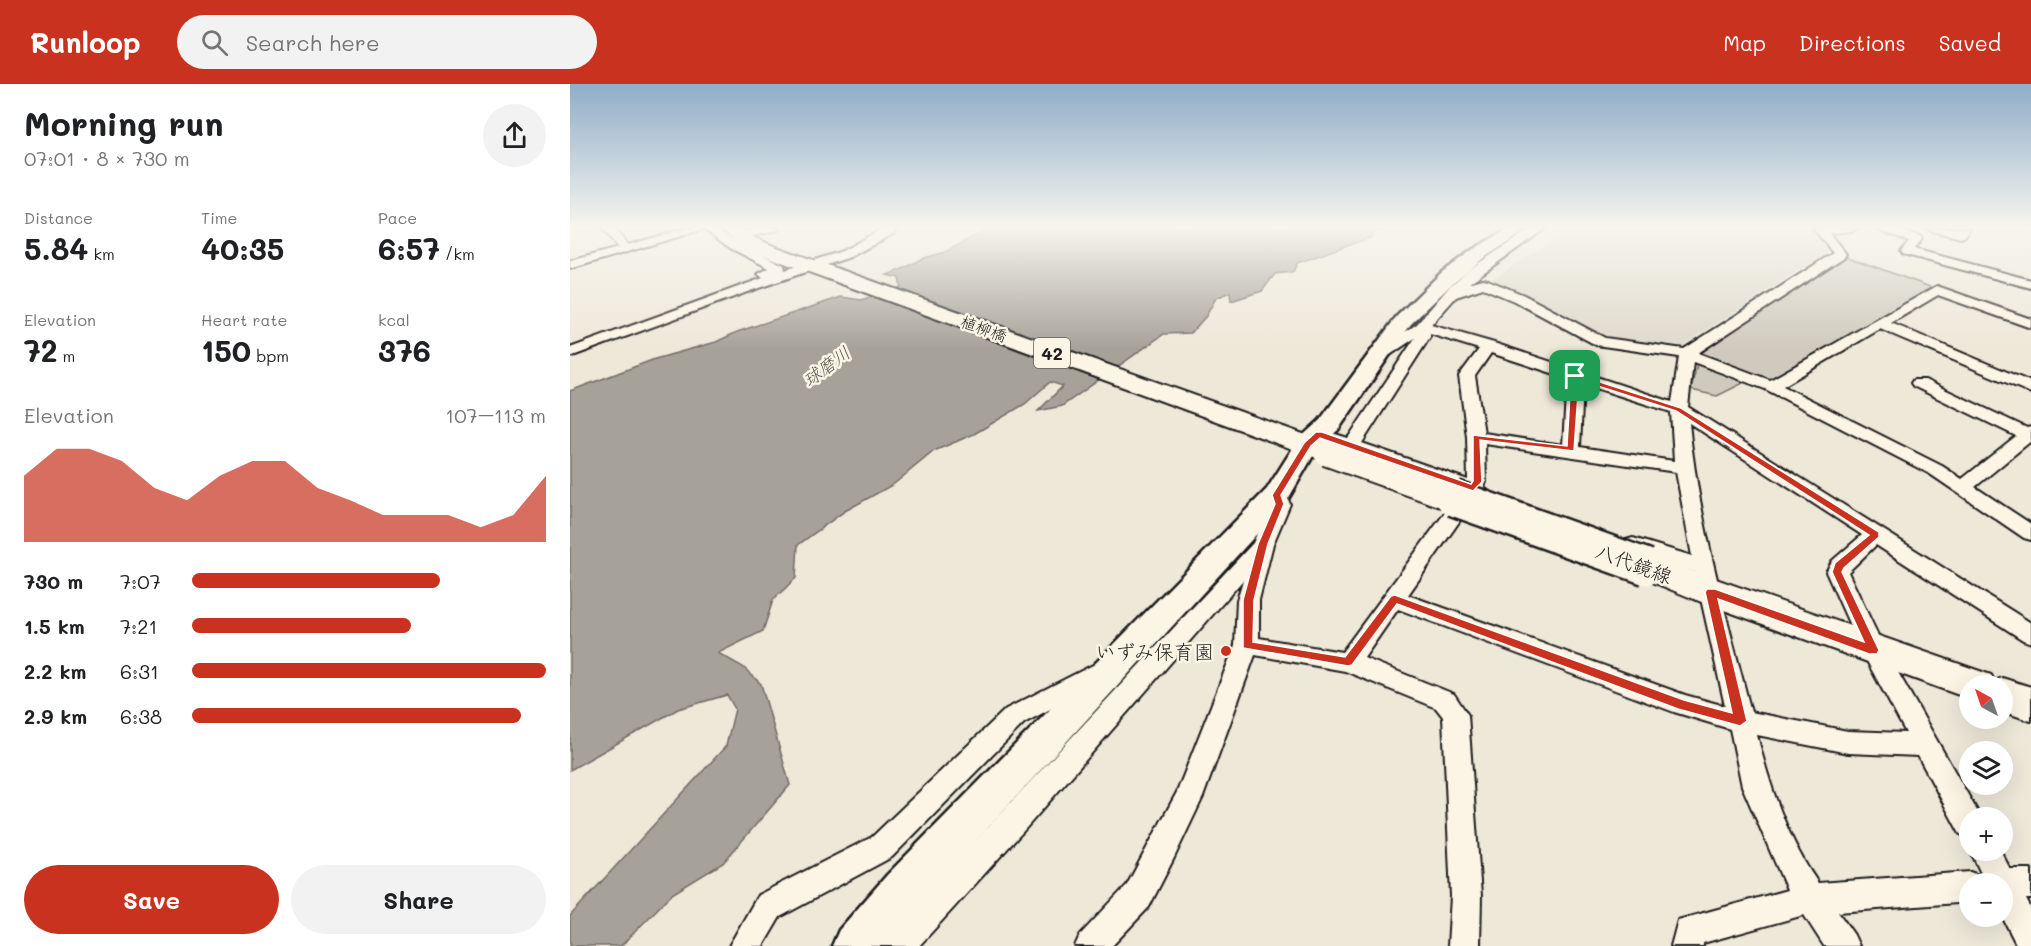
<!DOCTYPE html>
<html lang="en">
<head>
<meta charset="utf-8">
<style>
  body { margin:0; font-family:Mali,"Klee One",sans-serif; background:#f2f2f2; color:#202124; height:100vh; display:flex; flex-direction:column; font-size:22px; white-space:nowrap }
  * { box-sizing:border-box; margin:0 }
  p { font-size:20px; color:#757577 }
  .icon { flex:none; width:33px; height:33px; fill:none; stroke:currentColor; stroke-width:2; stroke-linecap:round; stroke-linejoin:round }
  .map { position:relative; flex:1; overflow:hidden }
  .side { display:flex; flex-direction:column; background:#fff; width:570px }
  .side>* { flex:none }
  .needle { width:39px; rotate:320deg }
  .tools { position:absolute; left:1389px; top:591px; display:grid; gap:12px }
  .tools a { display:grid; place-items:center; width:54px; height:54px; border-radius:50%; background:#fff; box-shadow:0 6px 24px #0002; font-size:30px }
  .pin { position:absolute; display:grid; place-items:center; width:51px; height:51px; color:#fff; margin:-26px; border-radius:12px; box-shadow:0 3px 9px #0006 }
  .round { display:grid; place-items:center; flex:none; width:63px; height:63px; border-radius:32px; background:#f2f2f2 }
  .headline { display:flex; align-items:center; justify-content:space-between; height:102px; padding:0 24px }
  h1 { font-size:33px; font-weight:700; line-height:45px }
  .metrics { display:grid; grid-template-columns:repeat(3,1fr); gap:9px; height:102px; padding:6px 24px }
  .metrics div { display:grid; align-content:center }
  .metrics b { font-size:30px; font-weight:700 }
  .metrics small { font-size:16px; font-weight:400 }
  .metrics p { font-size:16px }
  .chart { height:168px; padding:12px 24px }
  .chart p { display:flex; justify-content:space-between }
  .chart svg { width:100%; height:108px; margin-top:6px; fill:#c8321e; opacity:.7 }
  .primary-button { display:flex; gap:12px; margin-top:auto; padding:12px 24px }
  .primary-button a { flex:1; height:69px; border-radius:36px; background:#c8321e; color:#fff; font-size:24px; font-weight:700; line-height:69px; text-align:center }
  .primary-button a+a { background:#f2f2f2; color:#202124 }
  ul { padding:0 24px; list-style:none; font-size:20px }
  li { display:grid; grid-template-columns:96px 72px 1fr; align-items:center; height:45px }
  li i { height:15px; border-radius:8px; background:#c8321e }
  header { display:flex; align-items:center; gap:36px; box-sizing:border-box; height:84px; padding:0 30px; background:#c8321e; color:#fff }
  header strong { font-size:28px }
  nav { display:flex; gap:33px; margin-inline-start:auto; font-size:21px }
  .search { width:420px; height:54px; background:#f2f2f2; display:flex; align-items:center; gap:15px; box-sizing:border-box; padding:0 21px; border-radius:33px; color:#757577; font-size:22px }
  main { display:flex; flex:1; min-height:0 }
  .map>svg:first-child { display:block }
  .built { fill:#ded9cb }
  .green { fill:#cfcabd; stroke:#76736c; stroke-width:1.5 }
  .water { fill:#a7a299; stroke:#6f6c67; stroke-width:1.5 }
  .lines { fill:none; stroke-linecap:round; stroke-linejoin:round }
  .street-casing { stroke:#1c1c1c; stroke-width:4 }
  .secondary-casing { stroke:#1c1c1c; stroke-width:5 }
  .primary-casing { stroke:#1c1c1c; stroke-width:4 }
  .street { fill:#fcf5e5; fill-rule:evenodd }
  .secondary { fill:#fcf5e5; fill-rule:evenodd }
  .primary { fill:#fcf5e5; fill-rule:evenodd }
  .primary-bridge-far1-casing { stroke:#1c1c1c; stroke-width:31; stroke-linecap:butt }
  .primary-bridge-casing { stroke:#1c1c1c; stroke-width:40; stroke-linecap:butt }
  .primary-bridge-far1 { stroke:#fcf5e5; stroke-width:27 }
  .primary-bridge { stroke:#fcf5e5; stroke-width:35 }
  .route { fill:#c8321e; stroke:#fff; stroke-width:1.5; fill-rule:evenodd }
  .poi-dot { fill:#c8321e; stroke:#fcf5e5; stroke-width:2 }
  .labels { text-anchor:middle; dominant-baseline:central; stroke-width:5; stroke-linejoin:round; paint-order:stroke }
  .far-street-label { font-size:16px; fill:#1c1c1c; stroke:#fcf5e5 }
  .shield { fill:#fcf5e5; stroke:#5f5d58; stroke-width:1.5 }
  .shield-label { font-size:18px; font-weight:bold; fill:#1c1c1c }
  .far-water-label { font-size:18px; font-style:italic; fill:#5b5854; stroke:#fcf5e5 }
  .street-label { font-size:20px; fill:#1c1c1c; stroke:#fcf5e5 }
  .poi-label { font-size:20px; fill:#1c1c1c; stroke:#fcf5e5; text-anchor:end }
</style>
</head>
<body>
<header>
<strong>Runloop</strong>
<div class="search"><svg class="icon" aria-label="search" viewBox="0 0 24 24"><circle cx="10" cy="10" r="6"/><path d="M15 15l6 6"/></svg>Search here</div>
<nav><a>Map</a><a>Directions</a><a>Saved</a></nav>
</header>
<main>
<section class="side">
<div class="headline"><div><h1>Morning run</h1><p>07:01 · 8 × 730 m</p></div><a class="round"><svg class="icon" aria-label="share" viewBox="0 0 24 24"><path d="M12 15V3M7 8l5-5 5 5M5 13v7h14v-7"/></svg></a></div>
<div class="metrics">
<div><p>Distance</p><b>5.84<small> km</small></b></div>
<div><p>Time</p><b>40:35</b></div>
<div><p>Pace</p><b>6:57<small> /km</small></b></div>
</div>
<div class="metrics">
<div><p>Elevation</p><b>72<small> m</small></b></div>
<div><p>Heart rate</p><b>150<small> bpm</small></b></div>
<div><p>kcal</p><b>376</b></div>
</div>
<div class="chart"><p><span>Elevation</span>107–113 m</p>
<svg viewBox="0 0 160 44" preserveAspectRatio="none"><path d="M0 44V17L10 6L20 6L30 11L40 22L50 27L60 17L70 11L80 11L90 22L100 27L110 33L120 33L130 33L140 38L150 33L160 17V44z"/></svg>
</div>
<ul>
<li><b>730 m</b>7:07<i style="width:70%"></i></li>
<li><b>1.5 km</b>7:21<i style="width:62%"></i></li>
<li><b>2.2 km</b>6:31<i style="width:100%"></i></li>
<li><b>2.9 km</b>6:38<i style="width:93%"></i></li>
</ul>
<div class="primary-button"><a>Save</a><a>Share</a></div>
</section>
<div class="map">
<svg width="1461" height="862" viewBox="0 0 1461 862">
  <rect width="100%" height="100%" fill="#eee8d9"/>
  <filter id="ink" filterUnits="userSpaceOnUse"><feTurbulence type="fractalNoise" baseFrequency=".0167" numOctaves="2"/><feDisplacementMap in="SourceGraphic" scale="12" xChannelSelector="R" yChannelSelector="G"/><feConvolveMatrix kernelMatrix="1 2 1 2 8 2 1 2 1" color-interpolation-filters="sRGB"/></filter>
  <g filter="url(#ink)">
    <path class="built" d="M1000,144h240l17,24 -151,98 -71,-11 -113,-59z"/>
    <path class="green" d="M1275,172l88,32 -162,95 -24,-2 -30,15 -26,-6 8,-35 57,-43z"/>
    <path class="water" d="M421,144h398l-16,4 -3,6c-26,7 -47,17 -73,25l-4,9 -18,2 -13,17 -31,10 -1,-9 -14,6 -10,18 -15,17 -27,1 -102,72 -24,5 25,-25 -13,-4 -25,22 -51,30 -40,17 -40,33 -49,27 -47,34 -2,33 -23,22 -10,31 -45,22 25,14 18,17 29,101 -67,78 -51,31 -51,52h-51v-30l156,-170 9,-37 -8,-14 -49,14 -108,61v-379l85,-32 61,-17 21,-10 104,-35 20,3 40,-13 -2,-9 -12,-3 16,-6 18,-10 24,-7z"/>
    <g class="lines">
      <g class="street-casing">
        <path id="street" d="M32,144h12l14,17 59,-17h29l22,15 46,22 1,5 57,-19 42,-23h12l-3,6 -43,23 -100,34 -180,66v-9l193,-70 -5,-4 11,-6 -39,-20 -26,-19 -134,40v-8l48,-13z
          M189,144h21l-2,2 -40,10 -6,-4 2,-2z
          M962,144h14l-77,55 14,-4 5,1 36,15 81,43 79,11 149,-96 -20,-25h45l-6,3 -23,2 17,21 -2,3 -146,96 72,27 167,-94 94,33v9l-93,-33 -47,28 140,59v11l-151,-64 -97,57 159,80 20,13 54,-43 -103,-50 -2,-3 2,-3h12l102,48 4,-1v14l-56,46 56,37v16l-7,-2 -94,-64 -165,-85 -72,-27 -5,45 343,216v20l-8,-3 -147,-95 -28,27 35,74 97,170 1,2h-11v20l-10,-4 -42,-78 -70,-3 -91,-18c13,52 30,104 61,148l152,-11 11,4 2,8h-13v18l-132,10 16,23 5,11h-35l-20,-31 -101,28v3h-32l7,-26 109,-30 -45,-104 -12,-57 -56,-17 -276,-103 -34,49 90,36 14,21 13,181 -1,50h-32l3,-50 -8,-179 -7,-9 -91,-37 -90,-16 -52,142 -29,61 -25,49 -37,39h-37l5,-11 47,-50 50,-93 58,-147 2,-45 6,-20 -216,247 -108,119h-37l5,-11 366,-392 17,-39 -2,-9 2,-4h14l6,13 -17,40 -14,56v38l83,14 119,-161 -148,-53 -3,-4 3,-4 6,-1 29,9 67,-100 -31,21h-10l-3,-3 3,-3 43,-29 33,-38 18,-16zM913,204l31,13 82,44 83,12 -7,45 -178,-59 -63,-18 25,-28zM860,250l49,15 -20,27 8,61 1,43 -106,-37 68,-106zM921,269l76,25 -4,67 -79,-12 -9,-57zM1013,300l88,28 3,49 -94,-14zM1119,339l173,112 -30,26 -6,11 35,78 45,83 -58,-2 -97,-19c-24,-94 -53,-193 -62,-289zM915,360l191,28 16,84 -59,-18 -7,2 -3,5 3,5 69,22 30,134 -40,-11 -277,-100 69,-99 8,-2 2,-4 -3,-4 2,-4z
          M1303,144h18l29,8 2,3 -8,10 117,31v8l-128,-34 -2,-3 8,-10z
          M1357,144h43l-5,8 -4,2 -32,-8z
          M527,579l8,3 4,7 -4,7 -81,43 -132,134 -112,60 -17,29h-34l29,-51 114,-58 134,-128z
          M1400,766h30l10,19h21v30h-5l5,10v37h-14l-15,-30v-32h-16z"/>
      </g>
      <g class="secondary-casing">
        <path id="secondary" d="M940,144h20l-46,30 -28,22 -45,44 -73,106 -21,19 -30,52 -370,404 -32,41h-53l7,-16 48,-55 380,-386 31,-49 22,-20 77,-104 45,-44 30,-22z"/>
      </g>
      <g class="primary-casing">
        <path id="primary" d="M150,144h21l12,9 18,8 566,201 4,6 -4,6 -10,3 -10,-3 -560,-205 -18,-8z
          M1077,471l344,120 3,6 8,-3 29,9v34l-29,-10v-25h-32v13l-271,-98 -64,-26 -5,-8 5,-8z"/>
      </g>
      <use href="#street" class="street"/>
      <use href="#secondary" class="secondary"/>
      <use href="#primary" class="primary"/>
      <g class="primary-bridge-far1-casing">
        <path id="primary-bridge-far1" d="M757,368l131,47"/>
      </g>
      <g class="primary-bridge-casing">
        <path id="primary-bridge" d="M884,414l193,69"/>
      </g>
      <use href="#primary-bridge-far1" class="primary-bridge-far1"/>
      <use href="#primary-bridge" class="primary-bridge"/>
    </g>
  </g>
  <linearGradient id="sky" x2="0" y2="1"><stop stop-color="#8eadc8"/><stop offset="0.54" stop-color="#f7f5ee"/><stop offset="1" stop-color="#f7f5ee" stop-opacity="0"/></linearGradient>
  <rect width="1461" height="265" fill="url(#sky)"/>
  <path class="route" d="M1005,290l106,34 198,124v5l-35,31 -2,4 37,78 -2,4h-8l-151,-55 29,122 -7,5 -62,-17 -281,-105 -45,61 -4,1 -105,-18v-48l15,-56 17,-40 -3,-9 32,-52 12,-11h6l149,52 2,-3v-46l94,11 4,-70zM1009,296l97,31 193,124 -34,28 -3,9 32,70 -149,-53h-8l-2,3 27,121 -48,-13 -289,-105 -4,1 -46,61 -92,-15 1,-42 14,-56 16,-40 -3,-9 30,-49 9,-8 153,53 9,-9 -2,-42 94,11z"/>
  <circle class="poi-dot" cx="656" cy="567" r="6"/>
  <g class="labels">
    <g class="far-street-label">
      <text transform="translate(414 244) rotate(20)">植柳橋</text>
    </g>
    <rect class="shield" x="464" y="254" width="36" height="30" rx="4.5"/>
    <g class="shield-label">
      <text x="482" y="269">42</text>
    </g>
    <g class="far-water-label">
      <text transform="translate(256 282) rotate(-37)">球磨川</text>
    </g>
    <g class="street-label">
      <text transform="translate(1064 479) rotate(20)">八代鏡線</text>
    </g>
    <g class="poi-label">
      <text x="644" y="567">いずみ保育園</text>
    </g>
  </g>
</svg>
<div class="tools">
<a><svg class="needle" viewBox="-14 -14 28 28"><path d="M0-13l5 13h-10z" fill="#e53935"/><path d="M0 13l5-13h-10z" fill="#757577"/></svg></a>
<a><svg class="icon" aria-label="layers" viewBox="0 0 24 24"><path d="M12 4l9 5-9 5-9-5zM3 14l9 5 9-5"/></svg></a>
<a>+</a>
<a>−</a>
</div>
<div class="pin" style="left:1005px;top:292px;background:#1e9e55"><svg class="icon" aria-label="arrive" viewBox="0 0 24 24"><path d="M6 21V4h12l-3 4 3 4H6"/></svg></div>
</div>
</main>
</body>
</html>
